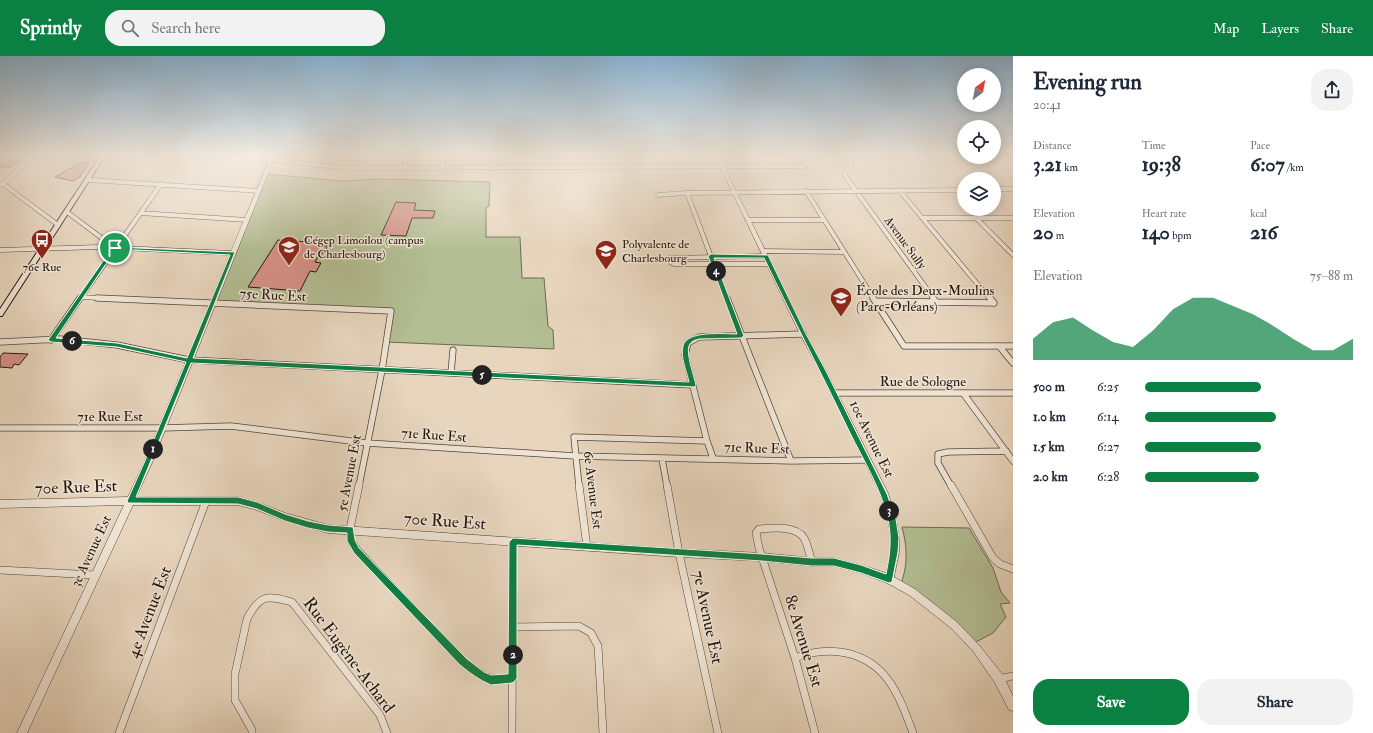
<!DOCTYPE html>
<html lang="en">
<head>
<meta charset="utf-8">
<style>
  body { margin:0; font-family:"IM FELL Double Pica",serif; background:#f2f2f3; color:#1f2937; height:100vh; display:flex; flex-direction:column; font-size:15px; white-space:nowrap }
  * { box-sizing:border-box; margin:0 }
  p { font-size:13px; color:#747a83 }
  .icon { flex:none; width:22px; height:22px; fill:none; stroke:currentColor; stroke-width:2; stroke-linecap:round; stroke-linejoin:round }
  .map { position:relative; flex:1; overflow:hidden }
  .sheet { display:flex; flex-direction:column; background:#fff; width:360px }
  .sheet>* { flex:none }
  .needle { width:26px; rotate:32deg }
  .fabs { position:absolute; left:957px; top:12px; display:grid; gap:8px }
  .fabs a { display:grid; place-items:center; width:44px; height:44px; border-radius:50%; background:#fff; box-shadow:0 2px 10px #0003; font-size:20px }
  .pin { position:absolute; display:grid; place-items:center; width:34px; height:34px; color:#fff; margin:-17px; border:2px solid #fff; border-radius:50%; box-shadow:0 1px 4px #0007 }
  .km { position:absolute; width:20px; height:20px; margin:-10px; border-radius:50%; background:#222; color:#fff; font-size:11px; line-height:20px; text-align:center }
  .round { display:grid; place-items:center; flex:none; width:42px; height:42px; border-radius:16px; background:#f2f2f3 }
  .head { display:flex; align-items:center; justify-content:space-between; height:68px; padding:0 20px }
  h1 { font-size:22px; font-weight:800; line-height:30px }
  .stats { display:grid; grid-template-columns:repeat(3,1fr); gap:6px; height:68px; padding:4px 20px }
  .stats div { display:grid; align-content:center }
  .stats b { font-size:20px; font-weight:800 }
  .stats small { font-size:11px; font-weight:400 }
  .stats p { font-size:11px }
  .chart { height:112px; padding:8px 20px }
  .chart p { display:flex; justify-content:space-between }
  .chart svg { width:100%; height:72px; margin-top:4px; fill:#0b8043; opacity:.7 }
  .cta { display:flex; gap:8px; margin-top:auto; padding:8px 20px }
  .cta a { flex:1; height:46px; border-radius:16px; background:#0b8043; color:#fff; font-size:16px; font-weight:800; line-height:46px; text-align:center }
  .cta a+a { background:#f2f2f3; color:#1f2937 }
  ul { padding:0 20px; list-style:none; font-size:13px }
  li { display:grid; grid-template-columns:64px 48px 1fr; align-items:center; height:30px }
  li i { height:10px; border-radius:5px; background:#0b8043 }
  header { display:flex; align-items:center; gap:24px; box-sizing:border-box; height:56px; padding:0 20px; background:#0b8043; color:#fff }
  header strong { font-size:19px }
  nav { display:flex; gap:22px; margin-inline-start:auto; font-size:14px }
  .search { width:280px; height:36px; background:#f2f2f3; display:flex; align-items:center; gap:10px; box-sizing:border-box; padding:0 14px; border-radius:16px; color:#747a83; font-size:15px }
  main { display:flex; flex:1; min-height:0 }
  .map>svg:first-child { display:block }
  .green { fill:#b3be93; stroke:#6c6a51 }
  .building { fill:#d69188; stroke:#24150f }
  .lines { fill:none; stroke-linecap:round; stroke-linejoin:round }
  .minor-far2-casing { stroke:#55453a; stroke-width:5 }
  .minor-far1-casing { stroke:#55453a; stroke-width:7 }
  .minor-casing { stroke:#55453a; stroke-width:8 }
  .tertiary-casing { stroke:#55453a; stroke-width:1 }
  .secondary-casing { stroke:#24150f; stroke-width:2 }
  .minor-far2 { stroke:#efe4d4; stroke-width:4 }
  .minor-far1 { stroke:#efe4d4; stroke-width:5.5 }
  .minor { stroke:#efe4d4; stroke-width:7 }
  .tertiary { fill:#efe4d4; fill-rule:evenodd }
  .secondary { fill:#efe4d4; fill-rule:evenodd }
  .route { fill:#0b8043; stroke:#fff; fill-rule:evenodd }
  .labels { text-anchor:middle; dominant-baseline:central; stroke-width:3; stroke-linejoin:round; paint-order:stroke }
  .far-poi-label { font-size:12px; fill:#24150f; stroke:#efe4d4; text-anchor:start }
  .far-street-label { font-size:12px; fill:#24150f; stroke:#efe4d4 }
  .poi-label { font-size:14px; fill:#24150f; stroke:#efe4d4; text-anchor:start }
  .street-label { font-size:14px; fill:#24150f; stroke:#efe4d4 }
  .near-street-label { font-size:17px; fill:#24150f; stroke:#efe4d4 }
</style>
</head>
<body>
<header>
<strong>Sprintly</strong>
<div class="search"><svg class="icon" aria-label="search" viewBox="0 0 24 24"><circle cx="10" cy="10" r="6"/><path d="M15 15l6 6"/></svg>Search here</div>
<nav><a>Map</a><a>Layers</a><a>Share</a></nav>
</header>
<main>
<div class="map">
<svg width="1013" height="677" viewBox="0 0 1013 677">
  <rect width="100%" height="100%" fill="#e7d5bd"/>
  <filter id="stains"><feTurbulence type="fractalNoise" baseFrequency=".005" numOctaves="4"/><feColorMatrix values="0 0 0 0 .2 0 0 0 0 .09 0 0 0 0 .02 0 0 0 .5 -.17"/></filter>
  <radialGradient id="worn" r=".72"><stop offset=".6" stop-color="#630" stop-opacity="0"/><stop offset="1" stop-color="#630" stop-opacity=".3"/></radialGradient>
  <path class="green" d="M266,118l76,7 38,-2 110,3 -1,24 -3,2v29h34l2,41h22l4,48 5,4 1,19 -168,-7 5,-31 -178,-8z
    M902,471l67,1 24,40 8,24 9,11 -10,1 6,13 -13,16 -17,9 -27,-26 -43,-30 -4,-5c6,-19 5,-35 0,-54z"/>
  <path class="building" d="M0,100h25l-6,7h-4l-4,4h-11z
    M82,106l7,1 -9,13h1l-8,5 -18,-4z
    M396,146l20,1 -2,7 21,1 -2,7h-21l-6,18 -25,-1z
    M278,184l47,3 -1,3h4l-4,7h-4l-5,9 6,1 -5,9 -6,-1 -10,20 -52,-4z
    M3,297l25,1 -9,11 -5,-1 -2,4 -12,-1v-10z"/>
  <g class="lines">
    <g class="minor-far2-casing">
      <path id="minor-far2" d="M238,100l97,11 27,1 442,-2 4,-3 -4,-7
        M405,100v11
        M491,100l1,12
        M627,100l4,11
        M759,100l5,10
        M847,100l5,8 -7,9 1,4 88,122
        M1010,100l3,1
        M317,109l2,-9
        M362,112l1,-12
        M442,112l2,-12
        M88,124l171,11
        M3,128l55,41
        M0,129l3,-1 29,-28
        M994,133h19
        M899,134l91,109
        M806,135l68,108
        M687,137l40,106
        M658,139l29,-2 277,-3
        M67,156l48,36
        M140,157l107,7
        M922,162h91
        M976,162l37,37
        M748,164h76
        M763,195l81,1
        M766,200l-97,2 1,4 4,2h96
        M81,241l38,2
        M80,243l81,-115"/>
    </g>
    <g class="minor-far1-casing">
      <path id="minor-far1" d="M97,242l294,13 -9,59 -23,116
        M727,242l64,163
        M873,242l31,48h109
        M933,242l3,4
        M990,242l4,5
        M876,245l118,2
        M51,284l29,-42
        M0,286l60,-3 57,6 72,15 504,25
        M999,290l14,17
        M451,317l2,-23
        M834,337h179
        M963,337l50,68
        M0,372h162l69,-2 136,17 208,13 216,5 76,-1
        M713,402l-6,-17 -22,-86 3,-12 11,-6 104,-3
        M662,403l5,27
        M579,430l-5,-49 133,4
        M951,430l-13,-23v-9l10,-2 58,-1"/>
    </g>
    <g class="minor-casing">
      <path id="minor" d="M359,429l-9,44 1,12 6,9 106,112 23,15 10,2 16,-1
        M579,429l8,62
        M667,429l12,68 39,180
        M951,429l42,73 7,6 13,5
        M812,506c-3,-8 -4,-17 -8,-24 -8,-13 -32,-10 -45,-9l-3,4 3,15 36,110 20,75
        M0,514l95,5
        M513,571l66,-1 12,7 7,13 5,87
        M795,602c15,-6 29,-8 45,-6 46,6 59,43 73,81
        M999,623l14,-3
        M119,677l87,-232
        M252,677v-3l-17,-30v-26l12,-55c13,-25 20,-24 45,-17l88,113 7,18
        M512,677l1,-192"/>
    </g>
    <g class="tertiary-casing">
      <path id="tertiary" d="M271,100h4l-123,307 -16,34h102l19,5 28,11 43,12 351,24 83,4 50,5h22l27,7 25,8 5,-21v-14l-3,-19 -8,-26 -61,-124 -19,-35 -85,-178h4l87,178 19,35 63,124 8,26 3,19v14l-5,25 21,12 42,33 22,23 24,30 10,21v15l-4,-1 -14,-27 -22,-32 -22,-23 -42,-33 -22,-12 -26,-10 -27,-7h-22l-50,-5 -83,-4 -351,-24 -43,-12 -28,-11 -19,-5h-105l-106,228h-10l107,-228 -124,3v-8l128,-3 16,-34 86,-208 -131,-6 -99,3v-4l99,-3 132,6z"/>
    </g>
    <g class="secondary-casing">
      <path id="secondary" d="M100,100h5l-103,160h-2v-7z"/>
    </g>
    <use href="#minor-far2" class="minor-far2"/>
    <use href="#minor-far1" class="minor-far1"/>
    <use href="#minor" class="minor"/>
    <use href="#tertiary" class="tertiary"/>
    <use href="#secondary" class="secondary"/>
  </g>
  <linearGradient id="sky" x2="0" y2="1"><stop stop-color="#89b5d6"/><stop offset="0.51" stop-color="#f4ece1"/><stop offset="1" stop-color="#f4ece1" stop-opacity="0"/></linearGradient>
  <rect width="1013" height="195" fill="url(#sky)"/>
  <path class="route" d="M113,191l122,5 -42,106 496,24c-2,-10 -9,-25 -6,-36 4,-16 41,-12 54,-12l-29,-78 3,-2 57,1 38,79 19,35 62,125 9,25 3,19 -1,14 -6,30 -3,1 -28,-10 -27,-7h-22l-50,-5 -245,-16v133l-2,3 -3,2 -21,2c-12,-5 -21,-12 -31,-20l-106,-112 -7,-12v-8l-19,-1 -20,-4 -23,-7 -28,-12 -19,-5 -110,-1 -1,-2 17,-38 42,-101 -69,-15 -66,-5 -3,-2zM116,193l114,6 -43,103 -70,-15 -61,-5zM714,202h50c28,59 58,116 86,175 14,28 31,56 38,86 4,20 2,36 -2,55l-25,-9 -27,-7h-22l-50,-4 -249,-16 -4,4 -1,132 -17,1 -7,-3 -17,-13 -108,-111 -4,-8 -2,-13 -25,-2 -20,-4 -23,-7 -28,-12 -19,-5h-102l55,-134 504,24 1,-2c-2,-9 -10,-31 -7,-39 2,-5 6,-6 10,-7l42,-1 3,-2z"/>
  <defs>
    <g id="bus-pin" transform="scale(1.15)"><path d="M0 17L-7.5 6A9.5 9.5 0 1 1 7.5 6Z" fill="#8f2418" stroke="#efe4d4"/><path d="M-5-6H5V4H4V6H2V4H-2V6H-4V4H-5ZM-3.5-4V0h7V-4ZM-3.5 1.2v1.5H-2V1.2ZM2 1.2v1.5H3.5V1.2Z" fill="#fff"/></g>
    <g id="university-pin" transform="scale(1.15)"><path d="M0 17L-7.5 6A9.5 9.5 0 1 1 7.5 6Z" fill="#8f2418" stroke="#efe4d4"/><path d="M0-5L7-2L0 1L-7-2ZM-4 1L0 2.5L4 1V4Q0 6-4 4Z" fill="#fff"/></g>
    <g id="school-pin" transform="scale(1.15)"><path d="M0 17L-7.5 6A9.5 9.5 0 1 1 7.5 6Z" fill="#8f2418" stroke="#efe4d4"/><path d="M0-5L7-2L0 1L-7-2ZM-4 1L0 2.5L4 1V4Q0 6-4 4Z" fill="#fff"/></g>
  </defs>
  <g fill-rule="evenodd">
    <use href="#bus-pin" x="42" y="184"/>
    <use href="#university-pin" x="289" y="191"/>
    <use href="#school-pin" x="606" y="195"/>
    <use href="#school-pin" x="841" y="242"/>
  </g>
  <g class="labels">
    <g class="far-poi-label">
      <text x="304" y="184">Cégep Limoilou (campus<tspan x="304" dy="14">de Charlesbourg)</tspan></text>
      <text x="622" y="188">Polyvalente de<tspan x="622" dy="14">Charlesbourg</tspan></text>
      <text x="42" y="211" text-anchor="middle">76e Rue</text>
    </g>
    <g class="far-street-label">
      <text transform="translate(905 187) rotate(54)">Avenue Sully</text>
    </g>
    <g class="poi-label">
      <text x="856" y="234">École des Deux-Moulins<tspan x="856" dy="16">(Parc-Orléans)</tspan></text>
    </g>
    <g class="street-label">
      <text transform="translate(273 239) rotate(3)">75e Rue Est</text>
      <text x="923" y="325">Rue de Sologne</text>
      <text x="110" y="360">71e Rue Est</text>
      <text transform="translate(434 379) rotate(4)">71e Rue Est</text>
      <text transform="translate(872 383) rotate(64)">10e Avenue Est</text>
      <text transform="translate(757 392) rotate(2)">71e Rue Est</text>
      <text transform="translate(349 417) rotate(-79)">5e Avenue Est</text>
      <text transform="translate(593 434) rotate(83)">6e Avenue Est</text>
      <text transform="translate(91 495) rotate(-65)">3e Avenue Est</text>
    </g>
    <g class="near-street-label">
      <text transform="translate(76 431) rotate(-2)">70e Rue Est</text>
      <text transform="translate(445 465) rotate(4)">70e Rue Est</text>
      <text transform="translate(149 556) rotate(-69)">4e Avenue Est</text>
      <text transform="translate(708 561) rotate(78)">7e Avenue Est</text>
      <text transform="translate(804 585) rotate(73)">8e Avenue Est</text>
      <text transform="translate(349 599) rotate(53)">Rue Eugène-Achard</text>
    </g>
  </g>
  <rect width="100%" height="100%" filter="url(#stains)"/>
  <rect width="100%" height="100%" fill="url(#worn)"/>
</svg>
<div class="fabs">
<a><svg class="needle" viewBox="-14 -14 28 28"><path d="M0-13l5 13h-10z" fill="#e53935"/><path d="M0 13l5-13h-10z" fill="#747a83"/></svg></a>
<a><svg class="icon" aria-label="locate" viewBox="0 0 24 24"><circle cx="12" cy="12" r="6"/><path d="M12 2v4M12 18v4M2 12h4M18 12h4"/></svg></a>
<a><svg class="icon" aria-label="layers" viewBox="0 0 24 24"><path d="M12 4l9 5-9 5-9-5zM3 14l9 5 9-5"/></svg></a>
</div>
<div class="pin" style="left:115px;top:192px;background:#1e9e55"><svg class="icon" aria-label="arrive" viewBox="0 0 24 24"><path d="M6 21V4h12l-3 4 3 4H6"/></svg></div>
<b class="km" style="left:153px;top:393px">1</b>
<b class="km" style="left:513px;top:599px">2</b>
<b class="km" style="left:889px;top:455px">3</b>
<b class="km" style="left:716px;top:215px">4</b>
<b class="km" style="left:482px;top:319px">5</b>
<b class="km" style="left:72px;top:285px">6</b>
</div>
<section class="sheet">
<div class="head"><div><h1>Evening run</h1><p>20:41</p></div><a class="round"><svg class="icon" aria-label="share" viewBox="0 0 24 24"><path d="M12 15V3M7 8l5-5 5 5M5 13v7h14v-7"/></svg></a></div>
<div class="stats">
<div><p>Distance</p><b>3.21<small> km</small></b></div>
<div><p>Time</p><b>19:38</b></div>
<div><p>Pace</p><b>6:07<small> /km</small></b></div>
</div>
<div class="stats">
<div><p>Elevation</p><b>20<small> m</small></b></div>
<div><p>Heart rate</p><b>140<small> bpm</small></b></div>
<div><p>kcal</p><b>216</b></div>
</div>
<div class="chart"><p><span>Elevation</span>75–88 m</p>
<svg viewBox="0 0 160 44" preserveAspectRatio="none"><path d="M0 44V31L10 21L20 18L30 26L40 33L50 36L60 26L70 13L80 6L90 6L100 11L110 16L120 23L130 31L140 38L150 38L160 31V44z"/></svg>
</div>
<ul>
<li><b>500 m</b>6:25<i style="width:56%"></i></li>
<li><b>1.0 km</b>6:14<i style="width:63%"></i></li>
<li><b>1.5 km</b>6:27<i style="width:56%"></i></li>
<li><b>2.0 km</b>6:28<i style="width:55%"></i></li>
</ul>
<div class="cta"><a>Save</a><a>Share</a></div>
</section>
</main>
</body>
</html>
